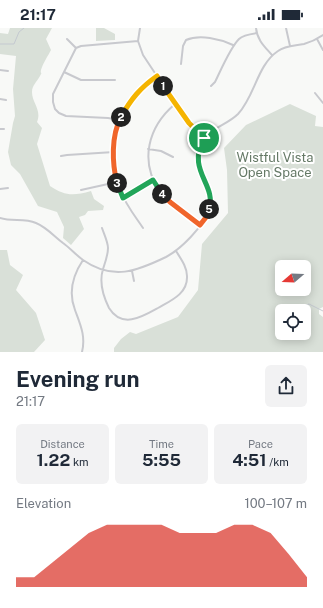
<!DOCTYPE html>
<html lang="en">
<head>
<meta charset="utf-8">
<style>
  body { margin:0; font-family:"Public Sans",sans-serif; background:#f2f2f3; color:#1f2937; height:100vh; display:flex; flex-direction:column; font-size:15px; white-space:nowrap }
  * { box-sizing:border-box; margin:0 }
  p { font-size:13px; color:#747a83 }
  .icon { flex:none; width:22px; height:22px; fill:none; stroke:currentColor; stroke-width:2; stroke-linecap:round; stroke-linejoin:round }
  .map { position:relative; height:324px; overflow:hidden }
  .details { display:flex; flex-direction:column; background:#fff; flex:1 }
  .details>* { flex:none }
  .needle { width:26px; rotate:251deg }
  .controls { position:absolute; left:275px; top:232px; display:grid; gap:8px }
  .controls a { display:grid; place-items:center; width:36px; height:36px; border-radius:6px; background:#fff; box-shadow:0 2px 10px #0003; font-size:20px }
  .pin { position:absolute; display:grid; place-items:center; width:34px; height:34px; color:#fff; margin:-17px; border:2px solid #fff; border-radius:50%; box-shadow:0 1px 4px #0007 }
  .km { position:absolute; width:20px; height:20px; margin:-10px; border-radius:50%; background:#222; color:#fff; font-size:11px; line-height:20px; text-align:center }
  .round { display:grid; place-items:center; flex:none; width:42px; height:42px; border-radius:6px; background:#f2f2f3 }
  .head { display:flex; align-items:center; justify-content:space-between; height:68px; padding:0 16px }
  h1 { font-size:22px; font-weight:700; line-height:30px }
  .figures { display:grid; grid-template-columns:repeat(3,1fr); gap:6px; height:68px; padding:4px 16px }
  .figures div { display:grid; align-content:center; border-radius:6px; background:#f2f2f3; text-align:center }
  .figures b { font-size:17px; font-weight:700 }
  .figures small { font-size:11px; font-weight:400 }
  .figures p { font-size:11px }
  .chart { height:112px; padding:8px 16px }
  .chart p { display:flex; justify-content:space-between }
  .chart svg { width:100%; height:72px; margin-top:4px; fill:#d93025; opacity:.7 }
  .status { display:flex; justify-content:space-between; align-items:center; height:28px; padding:0 20px; background:#fff; direction:ltr }
  .status svg { height:11px; fill:currentColor }
  .map>svg:first-child { display:block }
  .green { fill:#d9e0d8; fill-rule:evenodd }
  .lines { fill:none; stroke-linecap:round; stroke-linejoin:round }
  .stream { stroke:#c4c9d0; stroke-width:1 }
  .minor { stroke:#c8c9ce; stroke-width:2 }
  .split-1-casing { stroke:#fff; stroke-width:8 }
  .split-2-casing { stroke:#fff; stroke-width:8 }
  .split-3-casing { stroke:#fff; stroke-width:8 }
  .split-4-casing { stroke:#fff; stroke-width:8 }
  .split-5-casing { stroke:#fff; stroke-width:8 }
  .split-6-casing { stroke:#fff; stroke-width:8 }
  .split-1 { stroke:#f5b400; stroke-width:5 }
  .split-2 { stroke:#f5b400; stroke-width:5 }
  .split-3 { stroke:#f0652b; stroke-width:5 }
  .split-4 { stroke:#22a559; stroke-width:5 }
  .split-5 { stroke:#f0652b; stroke-width:5 }
  .split-6 { stroke:#22a559; stroke-width:5 }
  .labels { text-anchor:middle; dominant-baseline:central; stroke-width:4; stroke-linejoin:round; paint-order:stroke }
  .park-label { font-size:13px; fill:#657966; stroke:#fff }
</style>
</head>
<body>
<div class="status"><b>21:17</b><svg viewBox="0 0 49 12"><path d="M0 12V9h3v3zM5 12V6h3v6zM10 12V3h3v9zM15 12V0h3v12zM26 1h20v11H26zM47 4h2v5h-2z"/></svg></div>
<div class="map">
<svg width="323" height="324" viewBox="0 0 323 324">
  <rect width="100%" height="100%" fill="#f8f9f7"/>
  <path class="green" d="M10,0h42l-6,11 5,11c-3,6 -8,13 -10,20 -1,5 2,1 -1,6 -3,6 -8,9 -8,16 0,11 10,18 5,30l5,6 -5,16 13,42c15,10 23,10 41,5l3,8 10,7 -1,4 -15,1 -3,4 -6,2 5,12 -13,16 -8,-7 1,-11 -7,-15 -19,-6 -18,-32 -9,-9 -3,-13 5,-29 2,-7 -2,-27 3,-33 -16,-2v-21l8,1z
    M96,0h8l11,6v6l-19,1z
    M290,76l26,12 -1,10 8,1v180l-4,2v5l4,3v35h-209v-4l7,-9 9,-7 6,2 42,-17 20,-27 4,-46 26,-31 -1,-43 -3,-22 22,-23zM282,239h22v22h-22zM282,283h22v22h-22z
    M0,222h7l3,15 13,10 -7,15 20,23 9,27 -11,12h-34z"/>
  <g class="lines">
    <path class="stream" d="M0,16h14l5,-12 5,-4
      M301,279l8,-3 14,7"/>
    <path class="minor" d="M140,0l-2,13 5,14 39,59 14,17 8,7
      M256,0c1,12 9,19 16,27
      M286,0l4,18
      M67,11l9,9
      M317,11l6,11
      M181,36l2,-18 3,-6c14,-6 34,-1 47,5
      M0,42l8,1
      M64,44l17,8h34
      M211,58l4,-4c6,-12 15,-34 24,-43 4,-4 11,-5 18,-6
      M315,65l8,10
      M0,71l6,1
      M175,76c-27,23 -36,57 -15,88 9,13 26,23 40,33
      M119,92l-11,-2 -42,-2 -7,-3 -4,-4 -2,-7v-8l23,-46 5,-2 57,-5
      M0,101h4
      M148,121l13,2 12,6
      M61,128l6,-1 47,-3
      M0,161l8,-1
      M81,162l36,-8
      M123,170l30,-18
      M0,190c12,4 24,0 36,5 10,4 18,13 27,20 7,5 13,12 20,17 30,21 54,11 83,-3 15,-8 37,-30 42,-46 8,-24 -18,-42 -7,-67 7,-16 25,-18 37,-30 17,-18 19,-49 40,-63 8,-6 17,-5 26,-7 7,-2 13,-5 19,-9
      M102,200c2,6 6,14 6,20 0,7 -3,15 -5,21 -4,13 0,27 6,39 13,21 33,9 49,0 12,-7 30,-14 29,-32 0,-9 -6,-17 -11,-25
      M143,200c-8,-12 -17,-23 -22,-36 -15,-35 -7,-78 21,-105 4,-4 10,-8 15,-11
      M132,243l2,10
      M82,324c4,-16 -2,-28 -7,-42 -7,-18 -2,-35 8,-50"/>
  </g>
  <g class="lines">
    <g class="split-1-casing">
      <path id="split-1" d="M163,58l26,37 15,15"/>
    </g>
    <g class="split-2-casing">
      <path id="split-2" d="M121,89c10,-18 19,-29 36,-41l6,10"/>
    </g>
    <g class="split-3-casing">
      <path id="split-3" d="M117,155c-5,-20 -6,-47 4,-66"/>
    </g>
    <g class="split-4-casing">
      <path id="split-4" d="M117,155l6,15 30,-18 9,14"/>
    </g>
    <g class="split-5-casing">
      <path id="split-5" d="M162,166l8,8 30,23 7,-9 2,-7"/>
    </g>
    <g class="split-6-casing">
      <path id="split-6" d="M204,110c-18,33 13,46 5,71"/>
    </g>
    <use href="#split-1" class="split-1"/>
    <use href="#split-2" class="split-2"/>
    <use href="#split-3" class="split-3"/>
    <use href="#split-4" class="split-4"/>
    <use href="#split-5" class="split-5"/>
    <use href="#split-6" class="split-6"/>
  </g>
  <g class="labels">
    <g class="park-label">
      <text x="275" y="129">Wistful Vista<tspan x="275" dy="15">Open Space</tspan></text>
    </g>
  </g>
</svg>
<div class="controls">
<a><svg class="needle" viewBox="-14 -14 28 28"><path d="M0-13l5 13h-10z" fill="#e53935"/><path d="M0 13l5-13h-10z" fill="#747a83"/></svg></a>
<a><svg class="icon" aria-label="locate" viewBox="0 0 24 24"><circle cx="12" cy="12" r="6"/><path d="M12 2v4M12 18v4M2 12h4M18 12h4"/></svg></a>
</div>
<div class="pin" style="left:204px;top:110px;background:#1e9e55"><svg class="icon" aria-label="arrive" viewBox="0 0 24 24"><path d="M6 21V4h12l-3 4 3 4H6"/></svg></div>
<b class="km" style="left:163px;top:58px">1</b>
<b class="km" style="left:121px;top:89px">2</b>
<b class="km" style="left:117px;top:155px">3</b>
<b class="km" style="left:162px;top:166px">4</b>
<b class="km" style="left:209px;top:181px">5</b>
</div>
<section class="details">
<div class="head"><div><h1>Evening run</h1><p>21:17</p></div><a class="round"><svg class="icon" aria-label="share" viewBox="0 0 24 24"><path d="M12 15V3M7 8l5-5 5 5M5 13v7h14v-7"/></svg></a></div>
<div class="figures">
<div><p>Distance</p><b>1.22<small> km</small></b></div>
<div><p>Time</p><b>5:55</b></div>
<div><p>Pace</p><b>4:51<small> /km</small></b></div>
</div>
<div class="chart"><p><span>Elevation</span>100–107 m</p>
<svg viewBox="0 0 160 44" preserveAspectRatio="none"><path d="M0 44V38L10 38L20 29L30 20L40 11L50 6L60 6L70 6L80 6L90 11L100 11L110 11L120 6L130 6L140 11L150 24L160 38V44z"/></svg>
</div>
</section>
</body>
</html>
